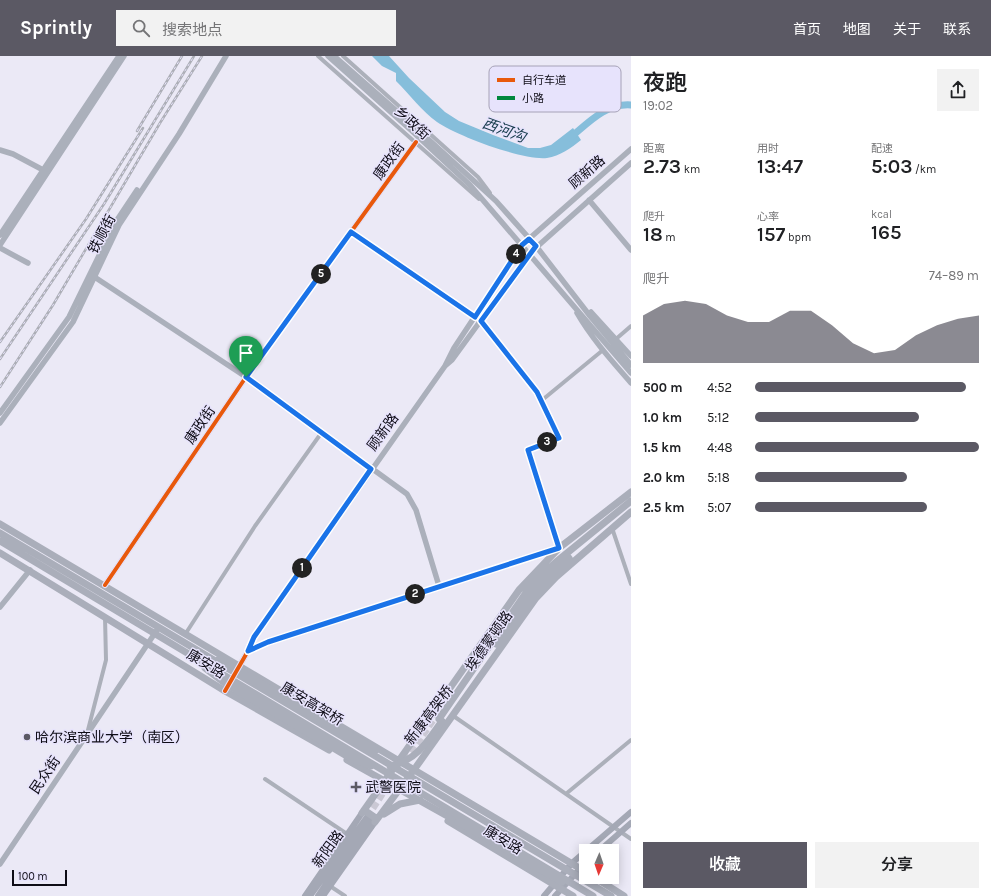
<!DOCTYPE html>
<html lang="zh">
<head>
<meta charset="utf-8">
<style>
  body { margin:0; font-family:Karla,"Noto Sans SC",sans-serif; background:#f2f2f2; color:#202124; height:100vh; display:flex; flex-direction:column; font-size:15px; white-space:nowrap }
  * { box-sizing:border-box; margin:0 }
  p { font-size:13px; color:#757577 }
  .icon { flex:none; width:22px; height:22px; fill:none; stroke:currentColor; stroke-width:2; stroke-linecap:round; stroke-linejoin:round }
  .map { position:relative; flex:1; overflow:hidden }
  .panel { display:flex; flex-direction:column; background:#fff; width:360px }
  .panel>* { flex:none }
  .needle { width:26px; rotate:182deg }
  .controls { position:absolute; left:579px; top:788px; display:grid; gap:8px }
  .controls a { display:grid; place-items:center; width:40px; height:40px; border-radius:0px; background:#fff; box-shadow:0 2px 10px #0003; font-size:20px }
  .scale { position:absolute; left:12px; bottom:10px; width:55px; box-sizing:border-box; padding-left:4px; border:2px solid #0e0c16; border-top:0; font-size:11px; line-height:14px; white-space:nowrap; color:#0e0c16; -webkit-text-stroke:3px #e7e3fc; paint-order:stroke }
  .pin { position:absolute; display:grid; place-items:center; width:34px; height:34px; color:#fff; margin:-41px -17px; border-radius:50% 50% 50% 0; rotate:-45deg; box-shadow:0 0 4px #0007 }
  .pin .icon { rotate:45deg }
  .km { position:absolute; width:20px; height:20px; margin:-10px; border-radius:50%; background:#222; color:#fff; font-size:11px; line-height:20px; text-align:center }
  .round { display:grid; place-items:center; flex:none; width:42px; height:42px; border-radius:0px; background:#f2f2f2 }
  .headline { display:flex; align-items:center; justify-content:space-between; height:68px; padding:0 12px }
  h1 { font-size:22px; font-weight:600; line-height:30px }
  .stats { display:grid; grid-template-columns:repeat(3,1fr); gap:6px; height:68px; padding:4px 12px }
  .stats div { display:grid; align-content:center }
  .stats b { font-size:20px; font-weight:600 }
  .stats small { font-size:11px; font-weight:400 }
  .stats p { font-size:11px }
  .chart { height:112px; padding:8px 12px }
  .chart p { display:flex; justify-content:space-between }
  .chart svg { width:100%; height:72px; margin-top:4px; fill:#5b5964; opacity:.7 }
  .button { display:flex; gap:8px; margin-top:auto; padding:8px 12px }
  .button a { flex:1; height:46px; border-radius:0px; background:#5b5964; color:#fff; font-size:16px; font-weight:600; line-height:46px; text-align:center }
  .button a+a { background:#f2f2f2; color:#202124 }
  ul { padding:0 12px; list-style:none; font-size:13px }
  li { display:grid; grid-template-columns:64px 48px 1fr; align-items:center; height:30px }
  li i { height:10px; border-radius:5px; background:#5b5964 }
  header { display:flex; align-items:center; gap:24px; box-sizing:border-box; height:56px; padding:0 20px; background:#5b5964; color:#fff }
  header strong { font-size:19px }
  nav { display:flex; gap:22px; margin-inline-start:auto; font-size:14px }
  .search { width:280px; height:36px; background:#f2f2f2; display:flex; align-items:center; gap:10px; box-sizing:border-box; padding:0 14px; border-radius:0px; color:#757577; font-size:15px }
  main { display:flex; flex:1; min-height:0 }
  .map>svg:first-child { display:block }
  .water { fill:#86bedb }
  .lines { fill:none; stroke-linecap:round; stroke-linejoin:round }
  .river { stroke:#86bedb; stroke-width:7 }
  .highway-tunnel { stroke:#cac8d4; stroke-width:7; stroke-dasharray:7 3.5; stroke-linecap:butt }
  .street { stroke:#acb0ba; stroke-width:4 }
  .secondary { stroke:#abb0bb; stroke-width:5.5 }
  .primary { stroke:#a4a8b5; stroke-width:6 }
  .highway { stroke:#aaaeba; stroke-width:7 }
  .rail-casing { stroke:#acaeb6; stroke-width:2.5 }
  .rail { stroke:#e7e3fc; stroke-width:1; stroke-dasharray:3; stroke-linecap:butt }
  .highway-bridge { stroke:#aaaeba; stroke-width:7 }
  .quiet { stroke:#00873e; stroke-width:3; stroke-dasharray:6 3; stroke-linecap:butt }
  .cycleway-casing { stroke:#e7e3fc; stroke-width:6 }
  .cycleway { stroke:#e8590c; stroke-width:4 }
  .route-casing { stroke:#fff; stroke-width:8 }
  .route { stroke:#1a73e8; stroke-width:5 }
  .poi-dot { fill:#5b5964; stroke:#e7e3fc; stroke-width:1.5 }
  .labels { text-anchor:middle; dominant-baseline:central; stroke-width:3; stroke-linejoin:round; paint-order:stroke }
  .street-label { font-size:14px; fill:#0e0c16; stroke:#e7e3fc }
  .poi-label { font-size:14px; fill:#0e0c16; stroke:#e7e3fc; text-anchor:start }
  .water-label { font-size:15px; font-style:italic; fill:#153a4a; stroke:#e7e3fc }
  .key { fill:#e7e3fc; stroke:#a6a2b7; stroke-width:1 }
  .key-label { font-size:11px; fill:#0e0c16 }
</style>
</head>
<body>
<header>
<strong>Sprintly</strong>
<div class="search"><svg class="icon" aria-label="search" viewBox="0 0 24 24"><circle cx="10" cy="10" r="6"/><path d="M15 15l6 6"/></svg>搜索地点</div>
<nav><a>首页</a><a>地图</a><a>关于</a><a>联系</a></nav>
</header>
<main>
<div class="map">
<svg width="631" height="840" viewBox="0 0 631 840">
  <rect width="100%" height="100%" fill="#ebe9f6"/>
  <path class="water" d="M372,0h17l20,22 36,34 14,9 34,14 35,13h12l11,-3 22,-17 8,12c-10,8 -21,16 -34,18 -23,3 -90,-22 -110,-36 -15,-11 -27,-27 -41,-41v-8l-14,-7z"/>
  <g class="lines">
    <path class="river" d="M570,82c18,-15 36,-35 61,-33"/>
    <path class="highway-tunnel" d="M405,705l30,-44
      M367,761l25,-38"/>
    <path class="street" d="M318,0l161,143
      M343,0l135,121 12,16
      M351,176l124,85
      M481,265l56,71 22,46 -31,12 31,98
      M616,283l15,-13
      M541,345l62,-51
      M612,472l19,56
      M186,577l69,-107 67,-94
      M452,659l179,124
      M88,674l18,-70 -1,-43
      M265,723l82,55
      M567,737l64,-53
      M330,830l15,10"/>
    <path class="secondary" d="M328,0l84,75 58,54 161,188
      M334,0l81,71 81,74 40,45 54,70 41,49
      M0,94l13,4 32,17
      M589,144l42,50
      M0,179l119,-179
      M0,189l124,-189
      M0,192l28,15
      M93,220l153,101 161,117 9,16 23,76
      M591,256l40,44
      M577,257c15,26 35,48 54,70
      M445,310l9,-18 68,-103 109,-96
      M0,357l69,-96 46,-94 22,-33
      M0,367l73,-101 46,-97 60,-91 47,-78
      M105,529l141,-208 170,-235
      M0,551l30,-37
      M248,595l6,-14 191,-271 7,-6 78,-107 101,-90
      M237,614l11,-19 20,-9 289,-93
      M0,808l157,-234"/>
    <path class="primary" d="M599,795l32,-28
      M305,840l57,-83
      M310,840l57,-79
      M318,840l52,-77
      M323,840l52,-74
      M544,840l28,-33 59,-51
      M555,840l31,-34"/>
    <path class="highway" d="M0,468l586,348
      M0,497l225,138 104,59
      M496,588l45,-61 28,-25
      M439,663l93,-135 24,-22 75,-61
      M347,704l111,62
      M364,754l13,9
      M362,757l157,-223 40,-42 72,-56
      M384,758l16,-10 20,-4
      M448,765l125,75
      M375,766l41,-55 120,-169 20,-21 75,-65
      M594,821l30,19"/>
    <g class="rail-casing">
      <path id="rail" d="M137,75l45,-75
        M0,286l86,-123 57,-91
        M0,303l104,-155 90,-148
        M0,331l53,-82 107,-182 42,-67"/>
    </g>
    <use href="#rail" class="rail"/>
    <path class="highway-bridge" d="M0,477l611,363
      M0,485l593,355
      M219,603l157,91
      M205,612l21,16 119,71 12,6 14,5
      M390,710c26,-5 38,-25 52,-45
      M458,766l104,60"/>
    <path class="quiet" d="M351,176l124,85"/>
    <g class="cycleway-casing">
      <path id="cycleway" d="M105,529l141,-208 170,-235
        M225,635l23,-40 20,-9 291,-94 -31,-98 31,-12 -22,-46 -56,-71"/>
    </g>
    <use href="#cycleway" class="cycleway"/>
  </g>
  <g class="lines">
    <g class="route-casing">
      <path id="route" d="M351,176l124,85 47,-72 7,-6 7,7 -55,75 56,71 22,46 -31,12 31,98 -291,94 -20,9 6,-14 117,-168 -125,-92z"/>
    </g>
    <use href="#route" class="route"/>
  </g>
  <g class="poi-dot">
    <circle cx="27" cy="681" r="4"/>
    <path d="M354 725h4v4h4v4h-4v4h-4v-4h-4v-4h4z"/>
  </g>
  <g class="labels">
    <g class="street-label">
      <text transform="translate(412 67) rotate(42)">乡政街</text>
      <text transform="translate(389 105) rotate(-54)">康政街</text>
      <text transform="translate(587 116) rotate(-41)">顾新路</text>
      <text transform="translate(102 178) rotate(-62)">铁顺街</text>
      <text transform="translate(200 369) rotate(-56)">康政街</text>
      <text transform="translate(383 376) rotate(-54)">顾新路</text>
      <text transform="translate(489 585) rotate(-55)">埃德蒙顿路</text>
      <text transform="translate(206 608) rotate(31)">康安路</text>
      <text transform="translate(312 648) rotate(31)">康安高架桥</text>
      <text transform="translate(429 659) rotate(-53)">新康高架桥</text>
      <text transform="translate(45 719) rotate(-56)">民众街</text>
      <text transform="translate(503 784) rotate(31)">康安路</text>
      <text transform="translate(328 793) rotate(-54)">新阳路</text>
    </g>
    <g class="poi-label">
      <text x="35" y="681">哈尔滨商业大学（南区）</text>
      <text x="365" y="731">武警医院</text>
    </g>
    <g class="water-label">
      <text transform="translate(504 74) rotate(20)">西河沟</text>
    </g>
  </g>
  <rect x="489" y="10" width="132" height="46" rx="6" class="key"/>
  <rect x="497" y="22" width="18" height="4" fill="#e8590c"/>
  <rect x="497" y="40" width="18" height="4" fill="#00873e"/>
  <g class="key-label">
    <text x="522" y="28">自行车道</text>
    <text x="522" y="46">小路</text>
  </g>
</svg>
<div class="controls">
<a><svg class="needle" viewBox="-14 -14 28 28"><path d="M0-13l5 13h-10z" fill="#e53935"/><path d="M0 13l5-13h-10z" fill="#757577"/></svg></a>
</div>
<div class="scale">100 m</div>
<div class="pin" style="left:246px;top:321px;background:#1e9e55"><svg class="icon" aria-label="arrive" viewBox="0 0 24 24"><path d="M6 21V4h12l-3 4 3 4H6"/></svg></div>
<b class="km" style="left:302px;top:512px">1</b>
<b class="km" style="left:415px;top:538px">2</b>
<b class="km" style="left:547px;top:386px">3</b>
<b class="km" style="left:516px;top:198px">4</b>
<b class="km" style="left:321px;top:218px">5</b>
</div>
<section class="panel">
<div class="headline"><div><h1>夜跑</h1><p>19:02</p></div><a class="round"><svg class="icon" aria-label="share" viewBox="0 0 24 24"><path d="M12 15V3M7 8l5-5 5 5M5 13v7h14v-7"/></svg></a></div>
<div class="stats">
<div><p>距离</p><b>2.73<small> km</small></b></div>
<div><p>用时</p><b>13:47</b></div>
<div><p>配速</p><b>5:03<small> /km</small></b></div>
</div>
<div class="stats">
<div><p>爬升</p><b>18<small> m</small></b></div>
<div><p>心率</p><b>157<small> bpm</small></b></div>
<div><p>kcal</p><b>165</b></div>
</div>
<div class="chart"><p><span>爬升</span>74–89 m</p>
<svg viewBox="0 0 160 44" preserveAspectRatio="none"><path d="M0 44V15L10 8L20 6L30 8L40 15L50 19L60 19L70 12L80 12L90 21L100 32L110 38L120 36L130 27L140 21L150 17L160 15V44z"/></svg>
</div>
<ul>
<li><b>500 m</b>4:52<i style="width:94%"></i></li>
<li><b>1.0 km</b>5:12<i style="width:73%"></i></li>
<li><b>1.5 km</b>4:48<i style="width:100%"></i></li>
<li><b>2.0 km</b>5:18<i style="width:68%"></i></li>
<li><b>2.5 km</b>5:07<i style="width:77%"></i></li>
</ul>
<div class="button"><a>收藏</a><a>分享</a></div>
</section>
</main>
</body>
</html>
